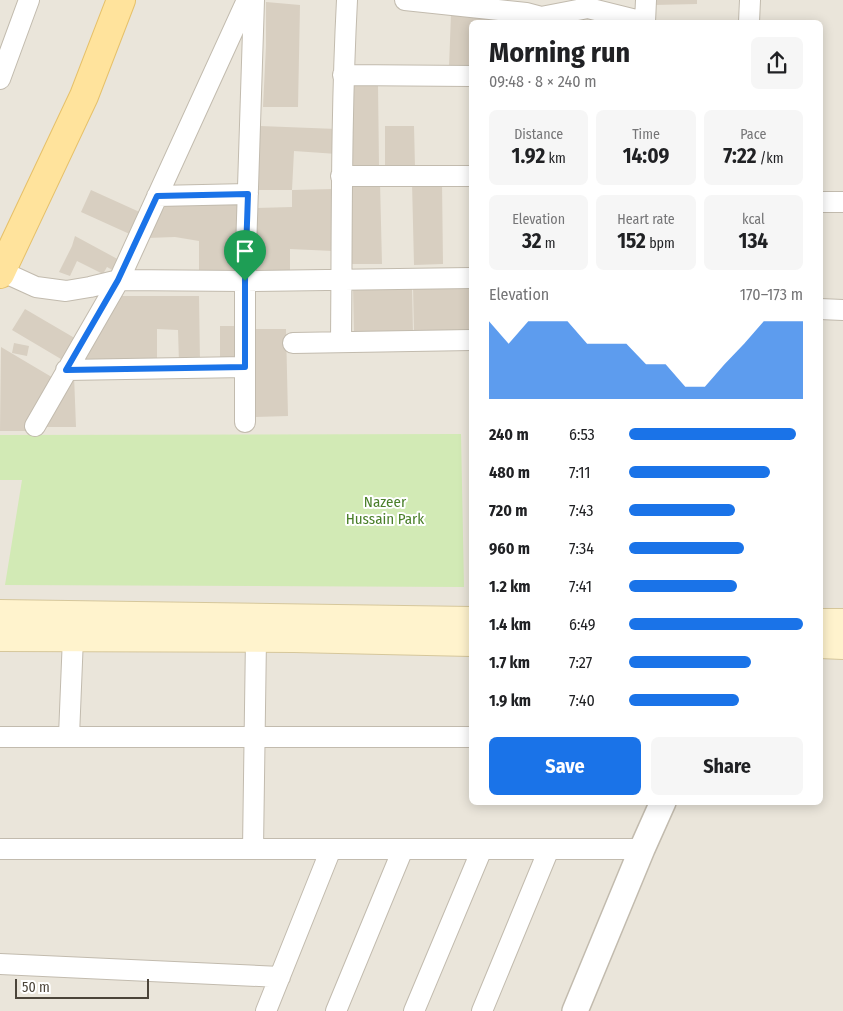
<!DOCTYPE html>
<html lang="en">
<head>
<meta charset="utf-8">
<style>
  body { margin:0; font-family:"Fira Sans Condensed",sans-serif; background:#f6f6f6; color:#202124; height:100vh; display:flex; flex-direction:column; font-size:19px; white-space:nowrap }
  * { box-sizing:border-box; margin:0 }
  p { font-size:16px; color:#757577 }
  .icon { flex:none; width:28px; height:28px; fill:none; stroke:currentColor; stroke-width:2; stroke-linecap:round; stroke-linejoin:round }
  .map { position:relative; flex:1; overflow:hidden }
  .panel { position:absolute; left:469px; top:20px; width:354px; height:785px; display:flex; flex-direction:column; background:#fff; border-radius:8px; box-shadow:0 2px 12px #0003 }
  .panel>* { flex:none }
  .scale { position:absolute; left:15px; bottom:12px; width:134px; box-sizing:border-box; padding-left:5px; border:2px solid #4b4439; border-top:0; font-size:14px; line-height:18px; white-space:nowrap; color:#4b4439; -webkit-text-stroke:4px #fff; paint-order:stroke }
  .pin { position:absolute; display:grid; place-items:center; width:42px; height:42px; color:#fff; margin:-51px -21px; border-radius:50% 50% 50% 0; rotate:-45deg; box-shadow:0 0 5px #0007 }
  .pin .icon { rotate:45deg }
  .round { display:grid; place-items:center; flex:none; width:52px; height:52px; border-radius:8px; background:#f6f6f6 }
  .headline { display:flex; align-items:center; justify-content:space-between; height:85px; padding:0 20px }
  h1 { font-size:28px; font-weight:700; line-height:38px }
  .stats { display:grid; grid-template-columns:repeat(3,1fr); gap:8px; height:85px; padding:5px 20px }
  .stats div { display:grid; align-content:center; border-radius:8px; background:#f6f6f6; text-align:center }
  .stats b { font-size:21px; font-weight:700 }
  .stats small { font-size:14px; font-weight:400 }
  .stats p { font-size:14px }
  .chart { height:140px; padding:10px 20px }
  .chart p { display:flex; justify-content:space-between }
  .chart svg { width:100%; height:90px; margin-top:5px; fill:#1a73e8; opacity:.7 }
  .button { display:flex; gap:10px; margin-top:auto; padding:10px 20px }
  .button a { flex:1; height:58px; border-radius:8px; background:#1a73e8; color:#fff; font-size:20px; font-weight:700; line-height:58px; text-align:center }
  .button a+a { background:#f6f6f6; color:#202124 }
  ul { padding:0 20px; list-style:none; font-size:16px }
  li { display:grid; grid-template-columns:80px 60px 1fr; align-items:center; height:38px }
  li i { height:12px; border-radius:6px; background:#1a73e8 }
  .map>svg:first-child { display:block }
  .residential { fill:#eae5da; fill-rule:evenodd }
  .green { fill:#d2eab5 }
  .building { fill:#d8cfc1 }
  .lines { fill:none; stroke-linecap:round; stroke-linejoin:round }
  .minor-casing { stroke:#c2bbae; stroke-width:22 }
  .tertiary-casing { stroke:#c2bbae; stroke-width:28 }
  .secondary-casing { stroke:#d6c79b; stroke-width:30 }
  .primary-casing { stroke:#e6c16a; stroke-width:30 }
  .minor { stroke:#fff; stroke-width:20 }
  .tertiary { stroke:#fff; stroke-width:25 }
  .secondary { stroke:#fff3cd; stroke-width:28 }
  .primary { stroke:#ffe39c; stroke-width:28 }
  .route-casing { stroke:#fff; stroke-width:10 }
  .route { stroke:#1a73e8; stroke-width:6 }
  .labels { text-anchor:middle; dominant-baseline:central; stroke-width:4; stroke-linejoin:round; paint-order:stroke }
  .park-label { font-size:15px; fill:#4a7f2a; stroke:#fff }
</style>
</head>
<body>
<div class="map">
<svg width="843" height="1011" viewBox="0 0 843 1011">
  <rect width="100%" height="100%" fill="#f6f3ec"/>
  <path class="residential" d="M0,0h843v1011h-843zM471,22h349v780h-349z"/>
  <path class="green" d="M461,434l3,153 -459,-2 17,-105h-22v-45z"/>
  <path class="building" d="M654,0h43v4l-43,1z
    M266,2l34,3 -2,102h-35l3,-61z
    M451,14l60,7 -1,1h-39v45h-22z
    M348,84h30l1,82h-29z
    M260,126l77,3v25l-43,-3 -2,39h-34v-39z
    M385,126h29l1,41h-30z
    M351,182h29l2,82h-30z
    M412,182h30l1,82 -29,1z
    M333,189v62l-43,-2v25h-36l2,-66 36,-1v-17z
    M91,190l53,24 -10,22 -53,-24z
    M177,205h66l-2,67h-42v-31l-24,-4 -28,1 18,-32z
    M75,236l48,26 -5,11 -11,-6 -4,7 -26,-13 -7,15 -11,-4 13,-26z
    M471,284v49l-57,1 -1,-49z
    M412,285l1,49 -59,1 -1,-49z
    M114,296h85l1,67h-21l-1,-33 -21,-1v36l-24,1 -56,-7z
    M25,309l53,31 -12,22 -54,-32z
    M220,326h21l1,38h-22z
    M256,329h30l2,87 -33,1z
    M14,343l15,3 -2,10 -15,-3z
    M1,347l54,32 -29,52h-26z
    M74,375l2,52h-35z"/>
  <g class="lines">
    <g class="minor-casing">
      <path id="minor" d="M405,0l121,13 15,4 47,-9 56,14
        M645,22l1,-22
        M749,22l1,-22
        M343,75l128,1
        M0,79l29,-79
        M341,176h130
        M157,196l91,-2
        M820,202h23
        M1,271l35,16 30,4 24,-4 29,-7 126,1 226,-3
        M820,309l23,1
        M341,342c1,-114 0,-228 6,-342
        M293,343l178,-3
        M66,370l179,-3
        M245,422v-141l9,-281
        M35,426l84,-146 128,-280
        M69,736l4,-99
        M0,737h471
        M0,849h642
        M253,849l3,-211
        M0,964l280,13
        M266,1011l65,-162
        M336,1011l67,-162
        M414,1011l68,-162
        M482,1011l67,-162"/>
    </g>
    <g class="tertiary-casing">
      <path id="tertiary" d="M575,1011l67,-162 21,-47"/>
    </g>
    <g class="secondary-casing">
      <path id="secondary" d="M0,614l471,7
        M820,623h23
        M0,637l294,1 177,4
        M820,644l23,1"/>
    </g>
    <g class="primary-casing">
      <path id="primary" d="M0,274l84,-178 37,-96"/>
    </g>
    <use href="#minor" class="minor"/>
    <use href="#tertiary" class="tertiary"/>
    <use href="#secondary" class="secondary"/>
    <use href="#primary" class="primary"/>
  </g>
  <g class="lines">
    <g class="route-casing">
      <path id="route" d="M248,194l-3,87v86l-179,3 52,-90 39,-84z"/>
    </g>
    <use href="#route" class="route"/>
  </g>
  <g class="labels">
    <g class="park-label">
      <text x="385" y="502">Nazeer<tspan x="385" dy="17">Hussain Park</tspan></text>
    </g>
  </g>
</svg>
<div class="scale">50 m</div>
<div class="pin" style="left:245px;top:281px;background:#1e9e55"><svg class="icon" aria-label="arrive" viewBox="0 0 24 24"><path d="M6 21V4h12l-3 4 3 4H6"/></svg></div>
<section class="panel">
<div class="headline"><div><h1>Morning run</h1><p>09:48 · 8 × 240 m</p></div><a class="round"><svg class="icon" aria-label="share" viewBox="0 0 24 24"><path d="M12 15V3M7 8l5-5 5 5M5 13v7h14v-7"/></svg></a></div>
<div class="stats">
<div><p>Distance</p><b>1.92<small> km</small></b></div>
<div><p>Time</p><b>14:09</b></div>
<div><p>Pace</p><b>7:22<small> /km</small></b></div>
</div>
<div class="stats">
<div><p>Elevation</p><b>32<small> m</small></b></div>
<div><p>Heart rate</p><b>152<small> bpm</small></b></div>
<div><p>kcal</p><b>134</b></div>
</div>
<div class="chart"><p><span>Elevation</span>170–173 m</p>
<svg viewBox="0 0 160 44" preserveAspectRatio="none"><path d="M0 44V6L10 17L20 6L30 6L40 6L50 17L60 17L70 17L80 27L90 27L100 38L110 38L120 27L130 17L140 6L150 6L160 6V44z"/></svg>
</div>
<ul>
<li><b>240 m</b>6:53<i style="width:96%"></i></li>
<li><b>480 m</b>7:11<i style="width:81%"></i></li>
<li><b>720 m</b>7:43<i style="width:61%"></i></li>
<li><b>960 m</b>7:34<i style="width:66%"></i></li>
<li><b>1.2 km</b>7:41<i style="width:62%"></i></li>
<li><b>1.4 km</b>6:49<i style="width:100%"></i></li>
<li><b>1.7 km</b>7:27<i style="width:70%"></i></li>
<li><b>1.9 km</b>7:40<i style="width:63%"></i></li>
</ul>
<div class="button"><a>Save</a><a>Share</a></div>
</section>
</div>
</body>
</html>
